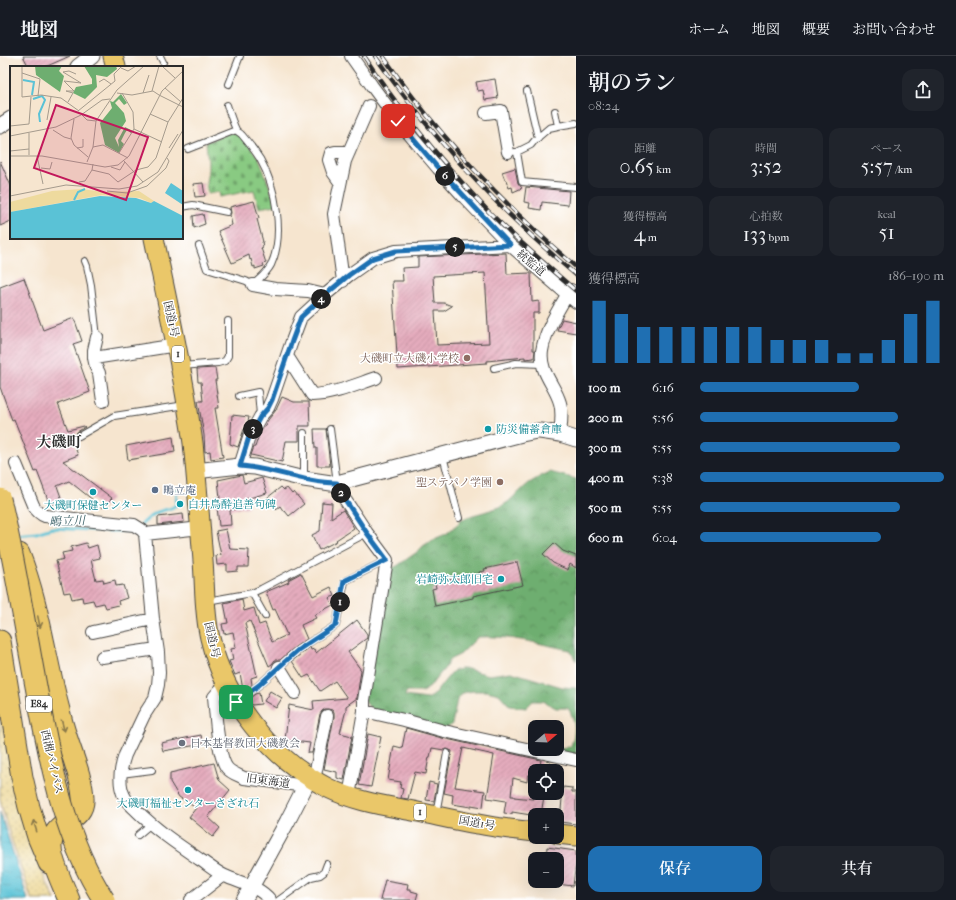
<!DOCTYPE html>
<html lang="ja">
<head>
<meta charset="utf-8">
<style>
  body { margin:0; font-family:"IM FELL French Canon","Noto Serif JP",serif; background:#20242c; color:#f1f3f6; height:100vh; display:flex; flex-direction:column; font-size:15px; white-space:nowrap }
  * { box-sizing:border-box; margin:0 }
  p { font-size:13px; color:#9ea1a6 }
  .icon { flex:none; width:22px; height:22px; fill:none; stroke:currentColor; stroke-width:2; stroke-linecap:round; stroke-linejoin:round }
  .map { position:relative; flex:1; overflow:hidden }
  .drawer { display:flex; flex-direction:column; background:#171b24; width:380px }
  .drawer>* { flex:none }
  .needle { width:26px; rotate:71deg }
  .fabs { position:absolute; left:528px; top:664px; display:grid; gap:8px }
  .fabs a { display:grid; place-items:center; width:36px; height:36px; border-radius:8px; background:#171b24; box-shadow:0 4px 16px #0002; font-size:20px }
  .pin { position:absolute; display:grid; place-items:center; width:34px; height:34px; color:#fff; margin:-17px; border-radius:8px; box-shadow:0 2px 6px #0006 }
  .km { position:absolute; width:20px; height:20px; margin:-10px; border-radius:50%; background:#222; color:#fff; font-size:11px; line-height:20px; text-align:center }
  .round { display:grid; place-items:center; flex:none; width:42px; height:42px; border-radius:12px; background:#20242c }
  .head { display:flex; align-items:center; justify-content:space-between; height:68px; padding:0 12px }
  h1 { font-size:22px; font-weight:600; line-height:30px }
  .stats { display:grid; grid-template-columns:repeat(3,1fr); gap:6px; height:68px; padding:4px 12px }
  .stats div { display:grid; align-content:center; border-radius:10px; background:#20242c; text-align:center }
  .stats b { font-size:20px; font-weight:600 }
  .stats small { font-size:11px; font-weight:400 }
  .stats p { font-size:11px }
  .chart { height:112px; padding:8px 12px }
  .chart p { display:flex; justify-content:space-between }
  .chart svg { width:100%; height:72px; margin-top:4px; stroke:#1f6fb2; stroke-width:6 }
  .cta { display:flex; gap:8px; margin-top:auto; padding:8px 12px }
  .cta a { flex:1; height:46px; border-radius:12px; background:#1f6fb2; color:#fff; font-size:16px; font-weight:600; line-height:46px; text-align:center }
  .cta a+a { background:#20242c; color:#f1f3f6 }
  ul { padding:0 12px; list-style:none; font-size:13px }
  li { display:grid; grid-template-columns:64px 48px 1fr; align-items:center; height:30px }
  li i { height:10px; border-radius:5px; background:#1f6fb2 }
  header { display:flex; align-items:center; gap:24px; box-sizing:border-box; height:56px; padding:0 20px; background:#171b24; border-bottom:1px solid #363941 }
  header strong { font-size:19px }
  nav { display:flex; gap:22px; margin-inline-start:auto; font-size:14px }
  main { display:flex; flex:1; min-height:0 }
  .map>svg:first-child { display:block }
  .forest { fill:url(#forest-crowns); stroke:#4c6c4e }
  .sand { fill:url(#sand-dots); stroke:#8c8264 }
  .cemetery { fill:url(#cemetery-stones); stroke:#5a7a56 }
  .water { fill:url(#water-ripples); stroke:#427680 }
  .lines { fill:none; stroke-linecap:round; stroke-linejoin:round }
  .stream { stroke:#5ac2d6; stroke-width:3 }
  .building { fill:url(#building-hatch); fill-rule:evenodd }
  .service-casing { stroke:#494744; stroke-width:8 }
  .minor-casing { stroke:#494744; stroke-width:14 }
  .tertiary-casing { stroke:#494744; stroke-width:17 }
  .trunk-casing { stroke:#494744; stroke-width:21 }
  .motorway-casing { stroke:#494744; stroke-width:23 }
  .service { stroke:#fff; stroke-width:6 }
  .minor { stroke:#fff; stroke-width:12 }
  .tertiary { stroke:#fff; stroke-width:15 }
  .trunk { stroke:#eac769; stroke-width:19 }
  .motorway { stroke:#eac769; stroke-width:21 }
  .rail-casing { stroke:#2b2b2b; stroke-width:4.5 }
  .rail { stroke:#fff; stroke-width:3; stroke-dasharray:9; stroke-linecap:butt }
  .motorway-bridge-casing { stroke:#494744; stroke-width:23; stroke-linecap:butt }
  .motorway-bridge { stroke:#eac769; stroke-width:21 }
  .oneway { stroke:#8a794a }
  .route-casing { stroke:#fff; stroke-width:8 }
  .route { stroke:#1f6fb2; stroke-width:5 }
  .education-dot { fill:#8d6e63; stroke:#fff; stroke-width:1.5 }
  .culture-dot { fill:#0f9aa8; stroke:#fff; stroke-width:1.5 }
  .service-dot { fill:#5c6f8a; stroke:#fff; stroke-width:1.5 }
  .worship-dot { fill:#6b7280; stroke:#fff; stroke-width:1.5 }
  .labels { text-anchor:middle; dominant-baseline:central; stroke-width:3; stroke-linejoin:round; paint-order:stroke }
  .shield { fill:#fff; stroke:#6b6b6b; stroke-width:1 }
  .shield-label { font-size:10px; font-weight:bold; fill:#2b2b2b }
  .street-label { font-size:11px; fill:#2b2b2b; stroke:#fff }
  .education-label { font-size:11px; fill:#785e54; stroke:#fff; text-anchor:end }
  .culture-label { font-size:11px; fill:#0d838f; stroke:#fff; text-anchor:start }
  .service-label { font-size:11px; fill:#4e5e75; stroke:#fff; text-anchor:start }
  .worship-label { font-size:11px; fill:#5b616d; stroke:#fff; text-anchor:start }
  .water-label { font-size:12px; font-style:italic; fill:#3b6067; stroke:#fff }
  .district-label { font-size:15px; font-weight:bold; fill:#2b2b2b; stroke:#fff }
  .inset-river { fill:none; stroke:#5ac2d6; stroke-width:2 }
  .inset-road { fill:none; stroke:#a59b8d; stroke-width:1 }
  .view { fill:#c2185b; fill-opacity:0.15; stroke:#c2185b; stroke-width:2 }
  .inset-edge { fill:none; stroke:#2b2b2b; stroke-width:2 }
</style>
</head>
<body>
<header>
<strong>地図</strong>
<nav><a>ホーム</a><a>地図</a><a>概要</a><a>お問い合わせ</a></nav>
</header>
<main>
<div class="map">
<svg width="576" height="844" viewBox="0 0 576 844">
  <defs>
    <pattern id="forest-crowns" width="20" height="18" patternUnits="userSpaceOnUse"><rect width="20" height="18" fill="#6eae70"/><path d="M2 6a3 3 0 1 1 6 0M12 15a3 3 0 1 1 6 0" fill="none" stroke="#5b8e5c"/></pattern>
    <pattern id="sand-dots" width="8" height="8" patternUnits="userSpaceOnUse"><rect width="8" height="8" fill="#eeda9e"/><path d="M2 2h.1M6 6h.1" fill="none" stroke="#cb8" stroke-width="1.8" stroke-linecap="round"/></pattern>
    <pattern id="cemetery-stones" width="16" height="16" patternUnits="userSpaceOnUse"><rect width="16" height="16" fill="#89ca82"/><path d="M2 7V4a2 2 0 0 1 4 0v3zM10 15v-3a2 2 0 0 1 4 0v3z" fill="#70a46b"/></pattern>
    <pattern id="water-ripples" width="26" height="14" patternUnits="userSpaceOnUse"><rect width="26" height="14" fill="#5ac2d6"/><path d="M2 4q2-2 4 0t4 0M15 11q2-2 4 0t4 0" fill="none" stroke="#4b9eae"/></pattern>
    <pattern id="building-hatch" width="6" height="6" patternUnits="userSpaceOnUse"><rect width="6" height="6" fill="#e5acbd"/><path d="M-1 1l2-2M0 6l6-6M5 7l2-2" fill="none" stroke="#ba8c9a"/></pattern>
  </defs>
  <rect width="100%" height="100%" fill="#fff"/>
  <filter id="ink" filterUnits="userSpaceOnUse"><feTurbulence type="fractalNoise" baseFrequency=".025" numOctaves="2"/><feDisplacementMap in="SourceGraphic" scale="8" xChannelSelector="R" yChannelSelector="G"/><feConvolveMatrix kernelMatrix="1 2 1 2 8 2 1 2 1" color-interpolation-filters="sRGB"/></filter>
  <filter id="wash" filterUnits="userSpaceOnUse"><feTurbulence type="fractalNoise" baseFrequency=".012" numOctaves="4" result="noise"/><feDisplacementMap in="SourceGraphic" scale="16" xChannelSelector="R" yChannelSelector="G"/><feGaussianBlur stdDeviation="0.9" result="paint"/><feColorMatrix in="noise" values="0 0 0 0 0 0 0 0 0 0 0 0 0 0 0 0 0 1.4 0 .05"/><feComposite in="paint" operator="in"/></filter>
  <g filter="url(#wash)">
    <rect width="100%" height="100%" fill="#f6e5cf"/>
    <path class="forest" d="M550,416l26,7v182l-6,-11c-30,-6 -61,-15 -92,-13l-17,17 -12,6 -4,8 -10,12 -5,7 -8,5h-16l-1,4 22,3 6,-3 14,-18 6,-7 11,-3 25,7 22,-3 51,15 14,1v72l-20,-5 2,-5 13,-4c5,-15 5,-25 -3,-38h-12l-13,-7h-10l-7,7 -16,-2 -11,-12 -12,-3h-14l-10,2 -6,7 -5,24 -8,7 -69,-16 -11,-15 21,-129 12,-5 20,-14 6,-6 11,-7 12,-5 13,-11 1,-3 13,-5 11,-3 16,-5 8,-5 21,-19 12,-7z"/>
    <path class="sand" d="M0,628l32,163 13,32 10,21h-23l-23,-68 -9,-32z"/>
    <path class="cemetery" d="M236,74l23,28 17,47 -17,3 -5,-18 -34,7 -1,-5 -11,2 -2,-11 2,-13v-9l-2,-19z"/>
    <path class="water" d="M0,756l28,88h-28z"/>
    <g class="lines">
      <path class="stream" d="M142,468c5,-4 10,-10 16,-12 6,-3 13,-2 18,-7l1,-17 5,-2
        M15,479l21,-2 16,-5 60,3h18l4,-1"/>
    </g>
    <g id="blocks">
      <path class="building" d="M23,0h47l-25,11h-16z
        M495,23l3,19 -13,2 -2,-10 -5,1 -2,-9z
        M0,105l11,25v35l-11,5z
        M515,112l3,15 4,5 -9,4 -1,-5 -3,1 -3,-8h-1l-3,-8z
        M203,127l2,13 -10,1 -2,-13z
        M526,131l43,4 -1,14 -26,-3 -1,8 -12,-2 1,-5 -6,-1z
        M254,145l5,17 -2,1 6,23h-1l1,5 -2,1 5,15 -3,1 1,2 -9,3v-3l-2,1 -2,-8 -1,1 -1,-5 -17,8 -14,-32 14,-6 -2,-10 1,-2 -1,-6z
        M203,158l2,10 -11,4 -1,-12z
        M506,197l1,21 24,-1 1,29 7,-1v12h-6v37h2l-1,8 -9,1v-2l-38,4v2l-89,6 -6,-88h11l-1,-13 16,-1v-10zM485,217l4,70 -52,2 -2,-34h9l8,-5 -8,-3h-9l-2,-27z
        M24,222l19,52 31,-12 8,23 -9,3 17,48 -32,12 10,26 16,-4 1,1 -8,5 -2,3 -4,2 7,18 -15,6 49,37 -9,10 -34,-27 -12,5 5,14 -12,5 -13,-34 -2,1 -21,-53 -2,1 -12,-33v-100z
        M562,263l14,3v11l-19,-3z
        M215,312l2,12h-2l4,28h-4l8,49 -12,2 -1,-8 -5,1 -1,-17 -6,-34h5l-2,-19h-3l-1,-13z
        M282,341l12,5h15l1,24h-11v15h-13l-4,21 -31,-7 3,-8h1l4,-12 9,-15 8,-10z
        M232,359l17,2 -1,5h1l-4,7h-1l-6,18 -8,-3z
        M314,373h12l4,37h-13v-18h-2z
        M173,381l2,15 -47,8 -2,-14z
        M242,419l2,8 18,-5 5,15 -21,6 2,8 -18,3 1,15 -12,1 -2,-20h-2l1,-9 4,1 -2,-18z
        M281,431l3,3 3,-2 5,6 2,-2 10,12 -15,12 -4,-5 -1,1 -4,-6 -4,3 -9,-11z
        M322,446l10,1 -1,15 12,-8 11,18 -18,12 1,1 -18,9 -7,-15 8,-4z
        M183,458l1,8 -26,3v-8z
        M226,473l4,20 19,1 -1,17h-10v4l-11,1v-8l-10,1 -1,-9 5,-1 -5,-24z
        M86,487l2,5 9,-3 3,13 -9,2 5,20 7,-1 1,4 11,-3 1,6 7,-1 4,13 -9,3 1,4 -13,3 -2,-5 -9,2 -2,-5 -10,2 -1,-5 -10,2 -2,-7 -6,1 -8,-32 8,-2 -2,-6 10,-2 -1,-4z
        M554,487l9,8 13,5v12l-6,-4 -2,6 -15,-7 -10,-9z
        M517,506l6,23 -50,11v2l-38,8 -3,-17 4,-1 -1,-5 29,-6 1,2 15,-2 -1,-5 6,-1 -1,-2z
        M301,517l12,23 18,-9 4,9 -6,2 4,7 -19,10 2,3 -15,7 6,14 -12,8 -15,13h-5l-3,4 -3,2 -19,-45 -5,2 12,53 -6,2 1,7 -7,5h-2l-3,-17 -5,2 -6,-14 4,-1 -2,-11 5,-1 -3,-16 -9,2 -2,-10 6,-1 -4,-20 18,-4 2,12 10,-3 5,17 6,-2 7,19 15,-7 -12,-26 -2,1 -7,-18 23,-10 -1,-2z
        M357,564l10,14v4l-19,14 13,18 -4,28 -11,8v4l-6,23 12,3 -8,44 -7,-2v-6l-13,-3 10,-52v-4l-2,-3 -4,-1h-3l-3,2 -2,3 -8,39h-4l2,-10 -25,-3 4,-35 25,5 -1,-9 34,-3 -12,-17 -15,10 -11,-16 -6,3 -11,-17 18,-14 1,3 3,-1 2,4z
        M270,635l12,7 -6,10 -12,-7z
        M259,637l2,11 -9,1 -1,-2 -1,-5 5,-4z
        M406,672l36,10 99,22 -2,11h-4v6l-7,-2 -1,7 -14,-4 -2,18h3v1l19,2 1,-5 10,2 -3,19h-10l-19,-3v2l-8,-1 2,-12 -19,-3 7,-43 -31,-7 -8,39 30,4 -2,16 -12,-2v2l-19,-3 1,-9 -9,-2 8,-42 -5,-2 -3,1 -12,-2 -2,9h-1l-3,17 -11,-2 -7,27 -7,-1 2,-9 -3,-1 1,-6 -13,-2 6,-34 8,2z
        M368,678l13,3 -10,50 -12,-2z
        M201,679l2,9 -40,7 -2,-8z
        M214,707l5,17 11,10 -22,27 12,11 -7,9 -24,-20 7,-9 -17,-11 -9,-15v-9z
        M429,726l8,2 -3,17 -8,-1z
        M563,731l9,1v4h4v32l-16,-2z
        M547,791l29,4v11l-3,24 -16,-2v-25h-11z
        M385,824l23,4 -1,5h4v2l7,2 -2,7h-36z"/>
    </g>
  </g>
  <g filter="url(#ink)">
    <use href="#blocks" fill-opacity="0" stroke="#494744" stroke-width="1"/>
    <g class="lines">
      <g class="service-casing">
        <path id="service" d="M160,0l3,6
          M229,28l11,-28
          M527,35l11,47
          M555,55l3,15
          M188,93l48,-19
          M515,96h2l14,-7 4,-5 14,-12 9,-2 18,-3
          M517,96l5,30 54,5
          M182,151l11,-2 34,7
          M199,190l8,23 39,12 7,4c6,-6 14,-12 18,-20 14,-30 5,-78 -11,-106 -5,-8 -12,-17 -18,-24 -2,-2 -4,-3 -5,-4 -3,-4 -8,-20 -10,-26
          M85,205l2,5 4,19 6,52
          M182,310l36,-3 7,-2 3,-5v-35
          M494,312l22,-5 26,1
          M239,340l19,-4 2,23
          M330,373l7,54
          M304,377v45
          M79,380l35,-20 71,-11
          M443,400l16,62
          M252,537l13,23
          M207,545l45,-8 9,-4 106,-56
          M238,645l21,-16 39,-35 38,-25 9,-44 42,-21
          M121,718l31,-4
          M436,758l11,-61
          M138,779l13,-11
          M279,844l32,-23 9,-2 4,-3 3,-8"/>
      </g>
      <g class="minor-casing">
        <path id="minor" d="M351,0l21,30 26,35 40,47 27,30 45,47 66,57
          M486,57l15,-2 7,41
          M340,126l-7,-10 -4,-12 2,-7 4,-1h14
          M343,225l-9,-67 11,-53 24,-55
          M253,229l22,4 33,2 17,4
          M97,281l-3,13v8l2,9 3,6 4,28
          M287,300l25,39c23,-1 43,-10 64,-17
          M94,302l83,-13
          M560,378c1,-10 3,-21 0,-31 -5,-18 -21,-31 -18,-52 3,-20 15,-39 25,-56l4,-5
          M16,408l17,41c3,5 6,9 12,11l89,9 8,5 3,4
          M240,410l9,-29 11,-20 8,-9 4,-9 20,-58 9,-24 24,-22 24,-20 24,-17 23,-7 114,-6
          M337,427l3,9 27,41 20,27 -23,140v11l-15,85
          M201,472l-56,6 8,85 5,33 1,21 -1,12 -3,13 -11,17 -19,40c-5,14 -7,28 -1,41 3,6 8,10 12,14 19,19 41,34 63,49 8,5 17,13 26,17 15,7 34,10 45,24
          M93,576l60,-13
          M102,601l55,-8
          M279,611l16,26
          M226,629l-6,5 -6,7c2,17 3,58 13,71 4,5 11,7 17,10l62,8
          M364,655l40,9 40,11 132,29
          M314,724l13,-64
          M191,844l32,-25"/>
      </g>
      <g class="tertiary-casing">
        <path id="tertiary" d="M78,11l14,-11
          M0,70l11,-7
          M195,415l45,-5 15,1 49,12 27,4h6l185,-49 15,-3h3l20,3 16,5
          M244,844l43,-78 23,-45"/>
      </g>
      <g class="trunk-casing">
        <path id="trunk" d="M113,0l3,11
          M154,182c11,53 23,107 32,160 2,15 5,30 7,45 4,39 7,78 10,118 2,25 1,52 7,77 15,63 60,120 118,150 28,14 60,18 90,24 20,4 40,9 60,12 19,4 38,6 57,8
          M557,778l19,2"/>
      </g>
      <g class="motorway-casing">
        <path id="motorway" d="M19,498c20,50 26,104 40,156 2,10 5,20 8,29 6,19 15,39 16,59 2,23 -30,23 -32,47 -1,14 13,42 18,55
          M0,585l22,136 7,30 9,30 11,26"/>
      </g>
      <use href="#service" class="service"/>
      <use href="#minor" class="minor"/>
      <use href="#tertiary" class="tertiary"/>
      <use href="#trunk" class="trunk"/>
      <use href="#motorway" class="motorway"/>
      <g class="rail-casing">
        <path id="rail" d="M364,0c36,56 79,107 124,155 28,28 58,54 88,80
          M375,0c57,82 125,155 201,219
          M383,0c54,79 121,149 193,211"/>
      </g>
      <use href="#rail" class="rail"/>
      <g class="motorway-bridge-casing">
        <path id="motorway-bridge" d="M0,443c16,67 26,136 39,203 13,69 27,139 65,198"/>
      </g>
      <use href="#motorway-bridge" class="motorway-bridge"/>
    </g>
    <defs><path id="oneway-shaft" d="M-6 0H5M1.5-3L5.5 0L1.5 3" fill="none" stroke-width="1.6" stroke-linecap="round" stroke-linejoin="round"/></defs>
    <g class="oneway">
      <use href="#oneway-shaft" transform="translate(39 566) rotate(78)"/>
      <use href="#oneway-shaft" transform="translate(63 670) rotate(75)"/>
      <use href="#oneway-shaft" transform="translate(35 770) rotate(-107)"/>
    </g>
  </g>
  <g class="lines" filter="url(#ink)">
    <g class="route-casing">
      <path id="route" d="M236,646l23,-17 39,-35 38,-25 8,-44 43,-21 -20,-27 -27,-41 -3,-9c-33,0 -64,-15 -97,-17l9,-29 11,-20 8,-9 4,-8 20,-59 9,-24 24,-22 24,-20 24,-17 23,-7 114,-6 -72,-77 -40,-47"/>
    </g>
    <use href="#route" class="route"/>
  </g>
  <g class="education-dot">
    <circle cx="467" cy="302" r="4"/>
    <circle cx="500" cy="426" r="4"/>
  </g>
  <g class="culture-dot">
    <circle cx="488" cy="373" r="4"/>
    <circle cx="93" cy="436" r="4"/>
    <circle cx="180" cy="448" r="4"/>
    <circle cx="501" cy="523" r="4"/>
    <circle cx="188" cy="734" r="4"/>
  </g>
  <circle class="service-dot" cx="155" cy="434" r="4"/>
  <circle class="worship-dot" cx="182" cy="687" r="4"/>
  <g class="labels">
    <g class="shield">
      <rect x="172" y="290" width="12" height="16" rx="3"/>
      <rect x="26" y="640" width="26" height="16" rx="3"/>
      <rect x="414" y="748" width="12" height="16" rx="3"/>
    </g>
    <g class="shield-label">
      <text x="178" y="298">1</text>
      <text x="39" y="648">E84</text>
      <text x="420" y="756">1</text>
    </g>
    <g class="street-label">
      <text transform="translate(531 207) rotate(40)">統監道</text>
      <text transform="translate(171 263) rotate(78)">国道1号</text>
      <text transform="translate(212 584) rotate(77)">国道1号</text>
      <text transform="translate(52 706) rotate(77)">西湘バイパス</text>
      <text transform="translate(268 725) rotate(8)">旧東海道</text>
      <text transform="translate(477 767) rotate(10)">国道1号</text>
    </g>
    <g class="education-label">
      <text x="459" y="302">大磯町立大磯小学校</text>
      <text x="492" y="426">聖ステパノ学園</text>
    </g>
    <g class="culture-label">
      <text x="496" y="373">防災備蓄倉庫</text>
      <text x="188" y="448">白井鳥酔追善句碑</text>
      <text x="93" y="449" text-anchor="middle">大磯町保健センター</text>
      <text x="493" y="523" text-anchor="end">岩崎弥太郎旧宅</text>
      <text x="188" y="747" text-anchor="middle">大磯町福祉センターさざれ石</text>
    </g>
    <g class="service-label">
      <text x="163" y="434">鴫立庵</text>
    </g>
    <g class="worship-label">
      <text x="190" y="687">日本基督教団大磯教会</text>
    </g>
    <g class="water-label">
      <text transform="translate(67 465) rotate(-2)">鴫立川</text>
    </g>
    <g class="district-label">
      <text x="59" y="386">大磯町</text>
    </g>
  </g>
  <g transform="translate(10 10)">
    <rect width="173" height="173" fill="#f6e5cf"/>
    <path d="M25,0h27l-3,5 5,5 -4,16 -24,-17zM74,0h32l1,3 -10,8 -11,-2 1,12 -12,12 -12,-6 3,-6 16,-3v-5zM111,28l6,9 -3,2 -5,-6 -4,4 9,10 2,8 -11,17 4,9 -1,-7 7,-13 8,4 -2,2 -4,-3 -2,3 -4,8 3,3 -5,9 -14,-8 -5,-22 12,-15 -2,-7 3,1z" fill="#6eae70"/>
    <path d="M71,123l24,3 34,-1 15,10 -3,2 -11,-5 -38,-3 -92,17v-10l42,-11z" fill="#eeda9e"/>
    <path d="M161,117l12,8v14l-18,-12zM90,130l36,2 15,5 3,-2 29,15v23h-173v-27z" fill="#5ac2d6"/>
    <path class="inset-river" d="M13,14l11,2 -2,13M23,33l9,-3 3,4 -6,14 1,8M64,134l4,-8 7,-3"/>
    <path class="inset-road" d="M12,0v31l19,-2 20,3 18,13M152,0l13,12M111,2l7,3 8,-5M12,7l18,6 -2,17M66,8l-7,-3 -6,1 18,11M89,16l5,-3 7,5M155,22l16,14M142,25l7,-25M107,27l15,2 21,-4 6,4M112,27l11,19 1,17 28,13M133,27l6,-18M149,29l24,12M58,36l5,-9 -7,-2h8l-10,-10 17,2M68,45l37,-30 -1,-7 8,-8M71,48l6,6 9,1M140,48l18,8M64,53l-3,19 3,7 14,12M37,54l4,-23M0,60l19,-2 2,-27M43,64l11,7 7,2M19,67v22M0,70l46,-9 25,-12 21,-15 8,-1M83,81l10,-2 25,13M67,82l6,-1v-8M159,82l9,-14M0,85l19,-2M109,87l15,-24M0,90h32l63,11 13,-2 11,-9 33,-65 21,-20M27,90l6,28M114,95l19,21M77,96l6,-15 3,-26 21,-31 27,-24M83,98l-1,6 17,4 9,8 18,-12 12,-3 8,-9 12,-36 15,-24M101,101l9,3 5,-8M31,102l9,1 2,-7M69,116l6,-1 7,-11M137,120l19,-18 3,-7 -2,-3M97,125l20,2 20,-7M0,130l56,-11 53,4 18,-3 21,-14 25,-42"/>
    <path class="view" d="M46,39l92,32 -22,63 -92,-32z"/>
    <rect width="173" height="173" class="inset-edge"/>
  </g>
</svg>
<div class="fabs">
<a><svg class="needle" viewBox="-14 -14 28 28"><path d="M0-13l5 13h-10z" fill="#e53935"/><path d="M0 13l5-13h-10z" fill="#9ea1a6"/></svg></a>
<a><svg class="icon" aria-label="locate" viewBox="0 0 24 24"><circle cx="12" cy="12" r="6"/><path d="M12 2v4M12 18v4M2 12h4M18 12h4"/></svg></a>
<a>+</a>
<a>−</a>
</div>
<div class="pin" style="left:236px;top:646px;background:#1e9e55"><svg class="icon" aria-label="arrive" viewBox="0 0 24 24"><path d="M6 21V4h12l-3 4 3 4H6"/></svg></div>
<div class="pin" style="left:398px;top:65px;background:#d93025"><svg class="icon" aria-label="check" viewBox="0 0 24 24"><path d="M5 12l5 5 9-10"/></svg></div>
<b class="km" style="left:340px;top:546px">1</b>
<b class="km" style="left:341px;top:437px">2</b>
<b class="km" style="left:253px;top:373px">3</b>
<b class="km" style="left:321px;top:243px">4</b>
<b class="km" style="left:455px;top:191px">5</b>
<b class="km" style="left:445px;top:120px">6</b>
</div>
<section class="drawer">
<div class="head"><div><h1>朝のラン</h1><p>08:24</p></div><a class="round"><svg class="icon" aria-label="share" viewBox="0 0 24 24"><path d="M12 15V3M7 8l5-5 5 5M5 13v7h14v-7"/></svg></a></div>
<div class="stats">
<div><p>距離</p><b>0.65<small> km</small></b></div>
<div><p>時間</p><b>3:52</b></div>
<div><p>ペース</p><b>5:57<small> /km</small></b></div>
</div>
<div class="stats">
<div><p>獲得標高</p><b>4<small> m</small></b></div>
<div><p>心拍数</p><b>133<small> bpm</small></b></div>
<div><p>kcal</p><b>51</b></div>
</div>
<div class="chart"><p><span>獲得標高</span>186–190 m</p>
<svg viewBox="0 0 160 44" preserveAspectRatio="none"><path d="M5 44V6M15 44V14M25 44V22M35 44V22M45 44V22M55 44V22M65 44V22M75 44V22M85 44V30M95 44V30M105 44V30M115 44V38M125 44V38M135 44V30M145 44V14M155 44V6"/></svg>
</div>
<ul>
<li><b>100 m</b>6:16<i style="width:65%"></i></li>
<li><b>200 m</b>5:56<i style="width:81%"></i></li>
<li><b>300 m</b>5:55<i style="width:82%"></i></li>
<li><b>400 m</b>5:38<i style="width:100%"></i></li>
<li><b>500 m</b>5:55<i style="width:82%"></i></li>
<li><b>600 m</b>6:04<i style="width:74%"></i></li>
</ul>
<div class="cta"><a>保存</a><a>共有</a></div>
</section>
</main>
</body>
</html>
